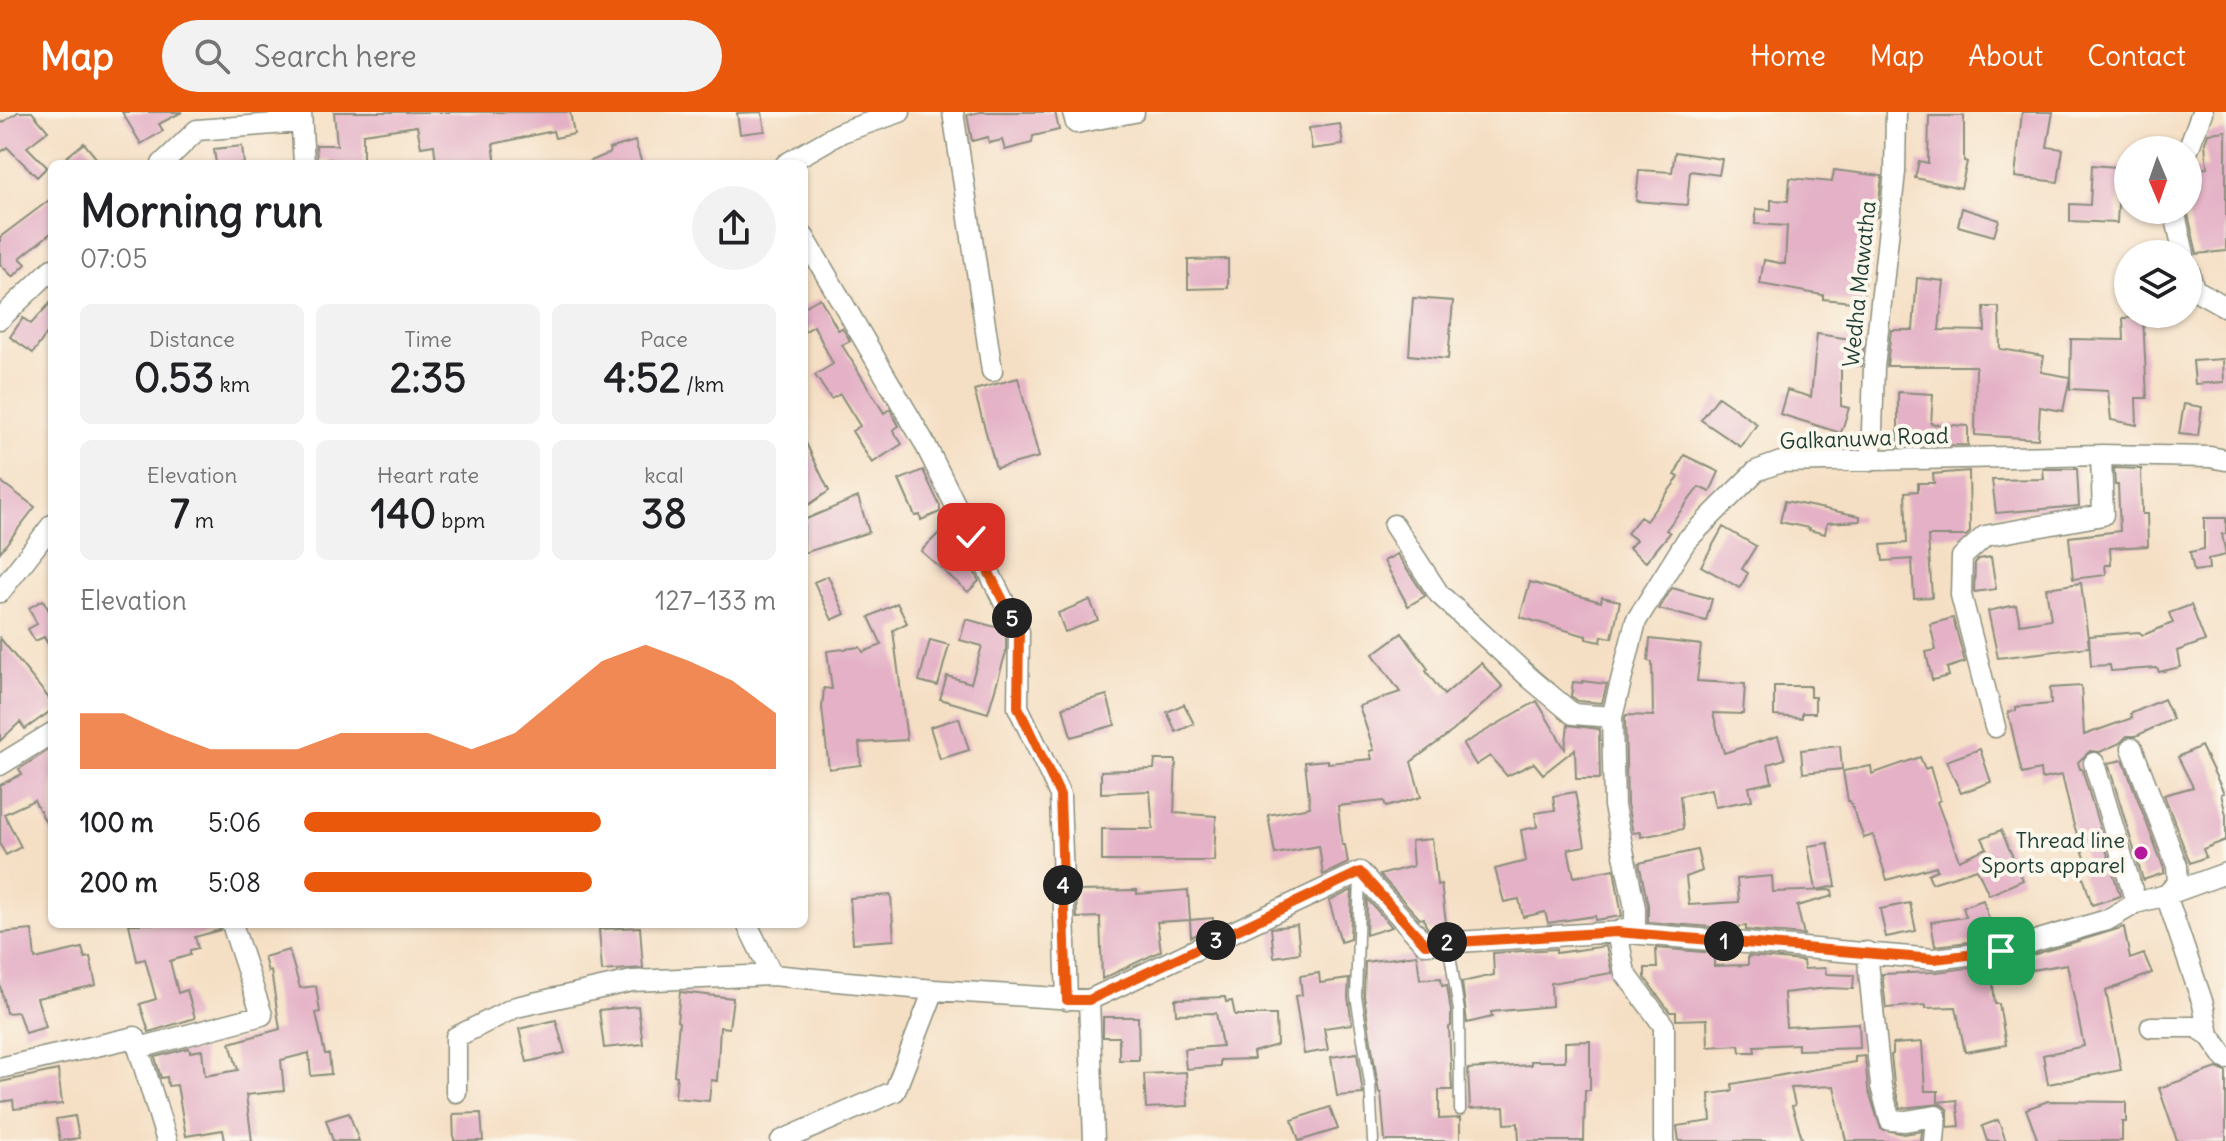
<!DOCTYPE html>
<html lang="en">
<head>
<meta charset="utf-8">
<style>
  body { margin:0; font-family:Delius,sans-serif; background:#f2f2f2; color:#202124; height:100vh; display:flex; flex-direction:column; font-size:30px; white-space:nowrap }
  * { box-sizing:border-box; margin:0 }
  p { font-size:26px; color:#757577 }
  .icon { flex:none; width:44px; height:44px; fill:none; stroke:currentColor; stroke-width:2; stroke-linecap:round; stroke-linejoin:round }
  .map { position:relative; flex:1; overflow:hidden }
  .drawer { position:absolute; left:48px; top:48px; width:760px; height:768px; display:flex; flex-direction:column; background:#fff; border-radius:12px; box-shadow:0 2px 6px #0004 }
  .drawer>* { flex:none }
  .needle { width:52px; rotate:178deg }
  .fabs { position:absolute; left:2114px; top:24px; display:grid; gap:16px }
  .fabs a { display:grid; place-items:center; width:88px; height:88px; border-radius:50%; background:#fff; box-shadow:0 2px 6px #0004; font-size:40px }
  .pin { position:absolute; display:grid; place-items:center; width:68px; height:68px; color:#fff; margin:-34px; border-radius:16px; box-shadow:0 4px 12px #0006 }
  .km { position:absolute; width:40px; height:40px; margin:-20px; border-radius:50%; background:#222; color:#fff; font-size:22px; line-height:40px; text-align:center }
  .round { display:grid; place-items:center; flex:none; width:84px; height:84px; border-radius:42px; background:#f2f2f2 }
  .headline { display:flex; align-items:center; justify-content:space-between; height:136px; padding:0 32px }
  h1 { font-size:44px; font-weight:700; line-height:60px }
  .figures { display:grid; grid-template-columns:repeat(3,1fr); gap:12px; height:136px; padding:8px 32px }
  .figures div { display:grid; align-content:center; border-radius:12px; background:#f2f2f2; text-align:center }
  .figures b { font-size:40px; font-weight:700 }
  .figures small { font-size:22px; font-weight:400 }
  .figures p { font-size:22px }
  .chart { height:224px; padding:16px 32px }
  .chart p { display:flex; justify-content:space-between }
  .chart svg { width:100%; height:144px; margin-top:8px; fill:#ea580c; opacity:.7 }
  ul { padding:0 32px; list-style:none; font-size:26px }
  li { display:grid; grid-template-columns:128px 96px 1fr; align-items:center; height:60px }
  li i { height:20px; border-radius:10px; background:#ea580c }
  header { display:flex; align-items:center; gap:48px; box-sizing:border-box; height:112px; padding:0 40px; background:#ea580c; color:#fff }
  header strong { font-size:38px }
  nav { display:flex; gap:44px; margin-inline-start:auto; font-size:28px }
  .search { width:560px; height:72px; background:#f2f2f2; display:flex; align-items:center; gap:20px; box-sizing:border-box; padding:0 28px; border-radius:44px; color:#757577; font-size:30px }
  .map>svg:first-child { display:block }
  .building { fill:#e4b1c6 }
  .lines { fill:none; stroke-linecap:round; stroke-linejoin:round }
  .service-casing { stroke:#8a8e7c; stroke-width:13 }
  .minor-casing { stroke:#8a8e7c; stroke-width:23 }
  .service { stroke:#fff; stroke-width:10 }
  .minor { stroke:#fff; stroke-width:20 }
  .route-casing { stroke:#fff; stroke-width:16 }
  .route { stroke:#ea580c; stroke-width:10 }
  .poi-dot { fill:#b5179e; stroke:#fbf7ec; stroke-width:3 }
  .labels { text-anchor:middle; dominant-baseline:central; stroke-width:8; stroke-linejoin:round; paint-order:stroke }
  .street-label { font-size:22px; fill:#1f3d34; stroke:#fbf7ec }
  .poi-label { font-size:22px; fill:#1f3d34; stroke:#fbf7ec; text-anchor:end }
</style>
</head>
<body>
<header>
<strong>Map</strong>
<div class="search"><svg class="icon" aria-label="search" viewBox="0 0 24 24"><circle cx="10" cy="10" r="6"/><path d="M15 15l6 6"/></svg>Search here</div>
<nav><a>Home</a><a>Map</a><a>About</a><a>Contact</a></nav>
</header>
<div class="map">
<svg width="2226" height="1029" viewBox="0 0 2226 1029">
  <rect width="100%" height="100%" fill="#fbf7ec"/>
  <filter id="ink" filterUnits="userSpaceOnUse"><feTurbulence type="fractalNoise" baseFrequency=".0125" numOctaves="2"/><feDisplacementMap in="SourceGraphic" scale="16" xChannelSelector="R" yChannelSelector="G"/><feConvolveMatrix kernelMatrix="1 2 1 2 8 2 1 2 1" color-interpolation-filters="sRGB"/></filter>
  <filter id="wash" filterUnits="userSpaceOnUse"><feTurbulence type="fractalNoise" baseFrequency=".006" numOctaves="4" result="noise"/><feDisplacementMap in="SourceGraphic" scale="32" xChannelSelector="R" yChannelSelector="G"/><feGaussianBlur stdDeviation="1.8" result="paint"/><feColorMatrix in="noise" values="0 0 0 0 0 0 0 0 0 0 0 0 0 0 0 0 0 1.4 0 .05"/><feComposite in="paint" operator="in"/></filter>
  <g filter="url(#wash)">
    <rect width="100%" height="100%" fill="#f5dfc4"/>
    <g id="blocks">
      <path class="building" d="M18,0h14l16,19 -21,16 20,20 -10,10 -30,-30 -7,6v-32l2,2z
        M122,0h60l-23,12 4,7 -22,13z
        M334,0h236l4,22 -19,4 -2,-7 -60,13 3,20h-60l-2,-19 -13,2 -4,-21 -54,8v30h-32l-1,-5 -13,1 -1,-15h21z
        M762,0l3,19 -25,3 -3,-21z
        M980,0h75l4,18 -26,6 -1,7 -27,7 -3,-10 -13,3 -1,-6 -16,4 -5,-26z
        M2022,0h31l-6,35 16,2 -5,33 -43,-5z
        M1929,4h35v45l3,1 -6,26 -46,-10 4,-17 9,2z
        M1340,12l3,21 -31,4 -3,-21z
        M2226,19v120l-29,3 -10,-44 1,-33 2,-1v-6l17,-2 -2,-25 3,-10z
        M635,29l7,23h-58l26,-11 -1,-4z
        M84,31l17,21h-43z
        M242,34l2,18h-28l-2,-15z
        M1675,40l47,7 -3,16 -29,-4 -3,34 -51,-4 3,-31 33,2z
        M2092,53l36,3v18l-9,-1 -2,38 -47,-2v-17l20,1z
        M1834,58l48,6 -5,41 -12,-2 -4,37h8l-7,51 -39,-4v-4l-63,-11 4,-24 21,4 2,-38 -32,-2 1,-15 15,1v-10l17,1 2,-23 42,4z
        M52,86v34l-32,26 6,6 -13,13 -13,-13v-27z
        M1962,96l37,12 -5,16 -36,-10z
        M1228,147v29l-40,1v-29z
        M1917,166l27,3 -5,49 46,1 -1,-24h15l1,42 44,7 -3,16 29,5 -7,34 -23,-4 -2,32 -63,-4 1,-69h-89l4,-36h22z
        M820,186l18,32 4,-2 6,9 2,4 -8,4 42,68 6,-4 9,17 -6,4 9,14 -30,19 -20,-32 8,-5 -20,-32 -9,5 -16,-24 18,-11 -19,-38 -10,6v-25z
        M1413,186l40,3 -5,58 -39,-4z
        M52,189v25l-19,27 -23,-16 13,-19 8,6z
        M2143,205l4,81h-11l1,27 -26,-5 -3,-29 -38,-2 1,-50 53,1 -1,-22z
        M1817,222l47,7 -3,25h-20v40l8,2 -8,25 -61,-19 7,-24 24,7z
        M2223,247l1,23 -29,2 -2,-23z
        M1018,266l21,79 -43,11 -22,-78z
        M1898,280l35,2 -2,30 37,2v19l-70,1z
        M1718,285l39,27 -16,23 -40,-27z
        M2184,292l18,3 -4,29 -19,-2z
        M804,327l25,52 -25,17z
        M1684,343l35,17 -9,20 -11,-5 -33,43 4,3 -24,29 -17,-14 7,-8 -9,-7 13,-16 6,4 33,-44 -4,-2z
        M2114,356l27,1 1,45h5l1,32 -38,2 1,17h-6l1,10 -33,4 -4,-42 51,-6 -2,-46h-3z
        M2043,357h34l2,37 -83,7 -4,-33 52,-1z
        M923,358l17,36v6l-19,8 -1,-5 -5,1 -16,-36z
        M1969,359l1,61 -4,4h-38l4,61 -18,1 -2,-39 -29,2 -2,-16 26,-2 -2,-51 13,-1v-8h16l-1,-9z
        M0,369l35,26 -35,45z
        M858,385l11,35 -65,21v-33z
        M1785,389l75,15v5l-33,2 -2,11 -16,-4v-2l-29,-6z
        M2204,406h22v16h-4l4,21 -18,4 1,10 -15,2 -4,-19 14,-3z
        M945,415l15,15 5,10 -4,3 9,9 9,17 -11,11 -47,-41z
        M1723,415l33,19 -14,23 6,4 -8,15 -39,-22z
        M1397,442l28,42 -17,10 -24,-45z
        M1991,445l5,32 -22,3 1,-29 4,-4z
        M828,464l17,38 -13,6 -18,-38z
        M1530,470l71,20 1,-5 18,4 -8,37 -10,-2 -1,6 -15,-3v-3l-66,-19z
        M2081,471l8,64 -91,11 -10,-47 28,-6 4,19 31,-5 -5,-31z
        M1672,476l40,11 -6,22 -47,-12z
        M43,488l9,16v35l-8,-14 -9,4 -7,-12 9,-5 -8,-16z
        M1090,488l8,20 -33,12 -7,-19z
        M897,491l10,20 -14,7 14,110 -48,3 2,22 -32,4 -7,-61 2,-20 8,1 -5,-38 33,-4 3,5 19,-7 -13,-28z
        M2191,493l14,36 -28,10 3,16 -21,5 -2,-4 -46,3 -1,-6 -19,1 -2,-30 50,-4 4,3 30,-12 -4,-10z
        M1953,506l12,44 -18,6 2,8 -17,4 -6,-28 10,-2 -6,-26z
        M966,507l37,10 3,6v17l-18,61 -48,-14 7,-23 24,7 11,-37 -22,-6z
        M1402,521l26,36 -2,2 18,24 37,-32 22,24 -50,44 -42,31 10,35 -35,10 -2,-6 -46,5 4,39h3l3,18 -25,12 -4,-29 -44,8 -7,-39 42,-8 -5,-45 23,-2v3l44,-4 -2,-8 4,-1 -15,-44 41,-14 -27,-38z
        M0,526l52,64v8l-27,19 -5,-7 -20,19z
        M1650,527l51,6 -4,36 48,3 -2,30 -30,-1 11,40 54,-17 7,23 -17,5 4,18 -23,5 3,13 -37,7 -4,-18 -31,7 3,33 -42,8v-5l-8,1 -6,-29 -2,-86 1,-3 27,1 -1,-54 -4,-1z
        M930,528l19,5 -11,41 -19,-5z
        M1582,569l25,3 -5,19 -24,-2 -7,-5 2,-14 9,1z
        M1774,574h36v11h5v16h-13v5l-28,-2z
        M2081,574l3,49 48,-17 -2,-4 34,-15 9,20 -37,17h-9l-7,7 -20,9 -10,-1 -12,11 2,7h2l38,127 -28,9 -11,-35 7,-3 -15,-45 -11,-47 -21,4 -1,-9 -18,4 -14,-62 8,-1v-4l35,-3 -1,-16z
        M1107,583l8,30 -44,12 -8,-30z
        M1537,589l28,48 3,-24 31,4 1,50h-24l-1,-30 -32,25 -9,-11 -27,13 -17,-20 -14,9 -13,-21z
        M1184,592l10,20 -18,8 -9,-20z
        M959,606l10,32 -29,9 -10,-32z
        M1840,634l2,23 -39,4 -2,-23z
        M2201,634l23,47 -3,1 5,21v25l-23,9 3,8 -16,6 -26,-68 29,-8 -15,-30z
        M52,636v86l-18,-34 -30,14 17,33 -15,8 -6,-10v-60l22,-11 -3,-5z
        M1980,637l11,33 -30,11 -15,-32z
        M1920,645l5,12 5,-2 10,33 -3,2 22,58 28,-12 -5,-10 19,-8 22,50 -34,15 -12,-26 -45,14 -4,-9 9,-4 -1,-4 -49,14 -14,-45 -9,3 -14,-37h-2l-5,-30 28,-5 1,8z
        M1155,648h21l-2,53 42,3 -2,45h-112v-32h51l-3,-38 -49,2v-22l53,-2z
        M2123,648l41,109v4l-21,7 -35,-117z
        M1575,680l10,54 -17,3 6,28 40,-8 8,47 -27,4v-4l-47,7 -3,-11 -22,5 -4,-18 -15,3 -9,-33 31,-8 -5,-31 16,-3 -2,-14 20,-3 -2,-14z
        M1432,727l5,46 4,-1 6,46 -17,1 -5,-7 -1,-6 -4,1 -40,-44 33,-9 -2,-25z
        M1828,731l8,43 -20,4 -8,-44z
        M1697,738l5,21 -16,6 3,28 50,-3 -2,-23 35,-3 1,16 59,-2 1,6 -36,10 7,29 -58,-5v-4l-23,2 -75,-6v-17l-9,-42z
        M1137,778v4l51,-4 2,30 -33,2 4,29 -59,28 -2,-62 -23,1 -1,-27z
        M1352,778l-2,49 -9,3 -12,-41z
        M891,783l3,45 -41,3 -3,-45z
        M1367,787l25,28 -26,8z
        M1983,788l9,29 -6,2 1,9 -52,6 -4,-24 35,-5 -3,-10z
        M1910,791l6,28 -30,6 -6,-28z
        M1213,806v9l-22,10 -1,-17z
        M129,812h90l1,6 -25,7 3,11 -8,2v5l-20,6 8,32 9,-3 8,28 -46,14 -9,-28 16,-5 -11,-40 -8,2z
        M1297,813l3,28 -26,4 -3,-29z
        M640,815l3,41 -41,3 -3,-42z
        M2124,815l6,32 14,-5 8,19 -46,18 15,79 -73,14 -5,-29 41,-9 -17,-82 -35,6 -3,-14z
        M32,818l3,29 47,-11 3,10 5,-1 6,28 -59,13 9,29 -21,6 -7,-21 -12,1 -6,-28v-52z
        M1606,834l6,27 -61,10 1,23 -61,6 1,5 -25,6 -5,-41 32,-7 -1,-22 63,-4v4z
        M1656,836l58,5v13l34,-1v-9l55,5 1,8 21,-1 1,6 28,1 -1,14 -26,-1 -43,5 2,34 73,-4 1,25 -62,2v-6l-44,2 1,6h-15l-1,-7 -31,2 -1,-28 -31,1v-8h-6l-25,-34v-10h12z
        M289,838l11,38 16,-2 4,26 -4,1 9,41h4l2,20 -20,2 -2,-23 -28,7 3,31 -38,4 6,46h-27l-2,-11 -37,6 -9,-51 -9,1 -1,-9 -6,1 -6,-21 34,-9 1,4 12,-2 3,26 33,-6 -8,-27 50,-14 -9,-58 -3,1 -4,-15z
        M1417,843l3,24 21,-1 1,8 5,-1 4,27v14l-2,1 3,63h-13v29l21,-1v23h-75l-4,-48h-2l-15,-97 1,-34z
        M1991,853l4,39h4l7,41 -41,7 -9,-45 -30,1v-3l-40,3 -4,-34 54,-2z
        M1319,861l1,10 29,-4 -1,18 4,27 -28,4 4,22 -24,4 -9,-58 7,-1 -2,-19z
        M680,880l53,6 -4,30 -9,-1 -3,54 -6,-1 -2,21 -34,-3 2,-22 -3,-1 5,-53 -2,-1z
        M1225,885l1,5 6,-1 3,14h41l1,30 -24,7 1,7 -34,1v6l-34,3 -2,-20 38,-3 -6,-33 -40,1 -1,-15z
        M638,894l5,38 -39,4 -5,-38z
        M1103,905h35l1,43h-20v-23h-16z
        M556,908l9,33 -38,9 -8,-33z
        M1590,929v49h-5l-1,51h-65l-1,-18 -13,1 -1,-17 -34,2 -2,-40 63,-4v-4h34v-19z
        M1922,930l3,49h13v11l19,-2 3,26 -12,1v-17l-7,-6 -41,4 -6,-24 -3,-29 2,-1v-10z
        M1357,941l6,41 -26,2 -6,-39z
        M1865,944l3,33 13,40 23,5 18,-3 -1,10h-75l-12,-55 -43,2 4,17 -3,1 10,32 -10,3h-113l-2,-15 34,-5 -2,-27 24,-3 -1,-7 123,-22v-5z
        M2217,956l9,4v69h-49l-18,-53z
        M58,958l4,34 -48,5 -1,-9 -13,2v-20z
        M1186,960l2,34 -42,2 -2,-34z
        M2048,989l78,1v20h-4v19h-84l-12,-32z
        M1330,995l8,22 -39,12 -7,-21z
        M349,1001l10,28h-26l-7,-21z
        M481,1001l2,28h-29l-1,-27z
        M75,1004l4,22 -19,3 -4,-22z
        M1998,1008l8,21h-19l-5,-15z"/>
    </g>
  </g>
  <g filter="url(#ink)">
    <use href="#blocks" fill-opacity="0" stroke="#8a8e7c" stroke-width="2"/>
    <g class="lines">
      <g class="service-casing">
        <path id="service" d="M1360,764l-4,120 14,87 3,58
          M1448,830l11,69 1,99"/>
      </g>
      <g class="minor-casing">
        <path id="minor" d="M301,0l3,52
          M953,0l39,259
          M1073,0l3,11 58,-11
          M2188,38l14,-38
          M162,52l35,-34 103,-8
          M786,52l56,-32 58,-20
          M2174,98l10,44
          M804,125l120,205 95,190 -1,75 42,88 7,205
          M2188,156l6,21 32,18
          M0,207l52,-50
          M1871,349l3,-93 21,-196 1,-60
          M1394,413l45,69 92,85 42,35 39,3
          M0,480l52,-67
          M1995,615l-34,-132 1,-38 23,-21 118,-21 -2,-60
          M2132,636l45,118 1,17 -12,12 37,109 6,31 17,24
          M2094,651l42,140 30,-8 60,-22
          M0,653l52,-32
          M747,812l25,51 162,15
          M1617,820l317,27 67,-8 106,-31 29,-17
          M1617,820l8,41 39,53v115
          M1867,840l14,134 9,34 15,1 31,-5 -2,25
          M1089,888l5,141
          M2151,915h45l13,8
          M139,936l123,-33 -30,-91
          M0,956l135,-31 32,104
          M456,980v-55l60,-30 116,-26 140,-6
          M781,1029l114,-50 39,-101 155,10 271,-128 65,72 192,-12 18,-7v-17l-21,-102 -2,-89 24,-96 50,-80 70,-70 25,-9 320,-7 109,2 16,3"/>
      </g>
      <use href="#service" class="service"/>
      <use href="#minor" class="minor"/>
    </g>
  </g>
  <g class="lines" filter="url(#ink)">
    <g class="route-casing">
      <path id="route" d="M971,425l48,95 -1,75 42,88 7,205h22l271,-128 65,72 192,-12 317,27 67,-8"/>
    </g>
    <use href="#route" class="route"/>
  </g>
  <circle class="poi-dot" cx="2141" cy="741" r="8"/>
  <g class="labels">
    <g class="street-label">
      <text transform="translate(1859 172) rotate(-84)">Wedha Mawatha</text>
      <text transform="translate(1864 326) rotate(-2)">Galkanuwa Road</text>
    </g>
    <g class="poi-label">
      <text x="2125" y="728">Thread line<tspan x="2125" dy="25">Sports apparel</tspan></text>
    </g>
  </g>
</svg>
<div class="fabs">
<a><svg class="needle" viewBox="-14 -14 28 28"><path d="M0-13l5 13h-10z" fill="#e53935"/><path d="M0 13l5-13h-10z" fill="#757577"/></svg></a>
<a><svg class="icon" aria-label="layers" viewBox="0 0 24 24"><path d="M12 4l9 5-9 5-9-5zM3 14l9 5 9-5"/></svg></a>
</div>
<div class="pin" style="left:2001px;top:839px;background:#1e9e55"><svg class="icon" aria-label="arrive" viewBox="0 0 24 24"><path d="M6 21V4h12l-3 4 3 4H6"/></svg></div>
<div class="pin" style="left:971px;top:425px;background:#d93025"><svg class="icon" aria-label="check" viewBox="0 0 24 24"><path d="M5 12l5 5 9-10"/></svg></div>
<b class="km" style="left:1724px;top:829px">1</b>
<b class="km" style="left:1447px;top:830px">2</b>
<b class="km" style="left:1216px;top:828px">3</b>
<b class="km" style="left:1063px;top:773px">4</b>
<b class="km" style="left:1012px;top:506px">5</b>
<section class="drawer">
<div class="headline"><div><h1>Morning run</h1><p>07:05</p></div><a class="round"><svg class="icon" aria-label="share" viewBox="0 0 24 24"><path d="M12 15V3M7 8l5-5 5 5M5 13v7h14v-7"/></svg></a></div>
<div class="figures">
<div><p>Distance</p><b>0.53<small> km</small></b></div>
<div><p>Time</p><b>2:35</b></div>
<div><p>Pace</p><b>4:52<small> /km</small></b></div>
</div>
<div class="figures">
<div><p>Elevation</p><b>7<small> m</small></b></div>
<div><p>Heart rate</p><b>140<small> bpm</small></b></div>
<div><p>kcal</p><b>38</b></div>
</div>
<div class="chart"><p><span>Elevation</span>127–133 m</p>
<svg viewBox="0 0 160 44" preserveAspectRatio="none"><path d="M0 44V27L10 27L20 33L30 38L40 38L50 38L60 33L70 33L80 33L90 38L100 33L110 22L120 11L130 6L140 11L150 17L160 27V44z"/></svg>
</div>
<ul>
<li><b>100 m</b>5:06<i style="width:63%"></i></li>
<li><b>200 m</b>5:08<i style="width:61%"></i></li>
</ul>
</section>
</div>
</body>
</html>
